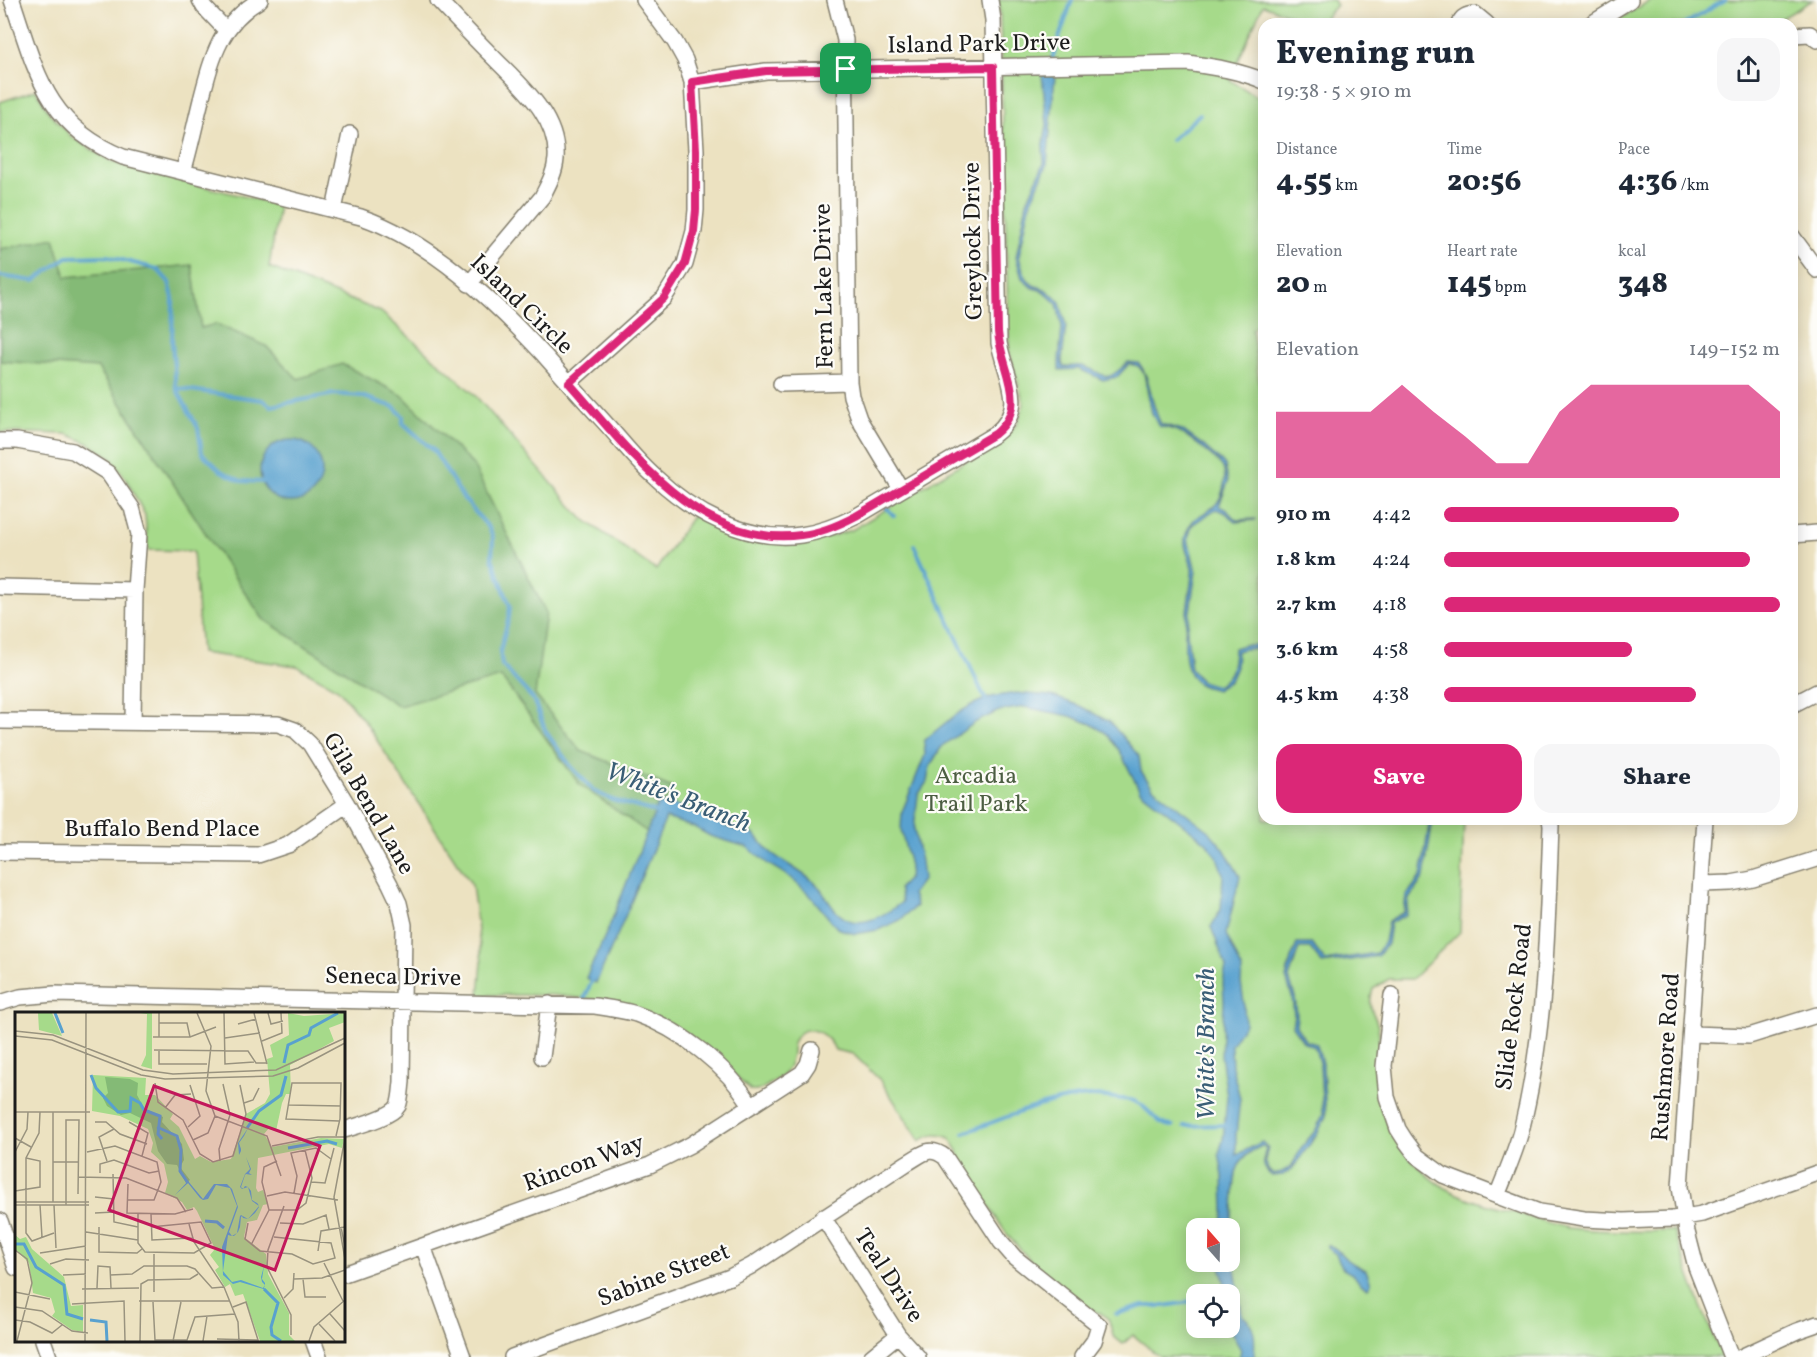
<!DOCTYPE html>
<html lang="en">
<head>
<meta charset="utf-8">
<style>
  body { margin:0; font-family:Vollkorn,serif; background:#f6f6f7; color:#1f2937; height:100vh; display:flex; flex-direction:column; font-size:22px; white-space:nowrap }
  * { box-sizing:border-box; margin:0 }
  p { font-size:20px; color:#747a83 }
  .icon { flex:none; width:33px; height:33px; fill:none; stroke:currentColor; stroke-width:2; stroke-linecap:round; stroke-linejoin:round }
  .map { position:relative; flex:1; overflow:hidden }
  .sheet { position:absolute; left:1258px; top:18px; width:540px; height:807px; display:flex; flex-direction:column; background:#fff; border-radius:18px; box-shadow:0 3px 15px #0003 }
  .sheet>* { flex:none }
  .needle { width:39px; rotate:340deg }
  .controls { position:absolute; left:1186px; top:1218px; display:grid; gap:12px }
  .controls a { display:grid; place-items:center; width:54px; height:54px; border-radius:12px; background:#fff; box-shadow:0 3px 15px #0003; font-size:30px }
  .pin { position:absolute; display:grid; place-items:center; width:51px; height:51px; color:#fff; margin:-26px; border-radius:12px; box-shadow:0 3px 9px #0006 }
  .round { display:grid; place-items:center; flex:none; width:63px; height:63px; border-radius:18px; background:#f6f6f7 }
  .summary { display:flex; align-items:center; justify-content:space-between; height:102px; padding:0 18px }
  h1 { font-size:33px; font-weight:800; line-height:45px }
  .stats { display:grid; grid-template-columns:repeat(3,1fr); gap:9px; height:102px; padding:6px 18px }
  .stats div { display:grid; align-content:center }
  .stats b { font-size:30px; font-weight:800 }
  .stats small { font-size:16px; font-weight:400 }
  .stats p { font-size:16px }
  .chart { height:168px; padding:12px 18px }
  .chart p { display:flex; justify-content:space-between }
  .chart svg { width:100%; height:108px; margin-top:6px; fill:#db2777; opacity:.7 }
  .button { display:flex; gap:12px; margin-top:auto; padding:12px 18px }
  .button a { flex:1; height:69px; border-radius:18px; background:#db2777; color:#fff; font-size:24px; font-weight:800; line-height:69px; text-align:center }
  .button a+a { background:#f6f6f7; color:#1f2937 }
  ul { padding:0 18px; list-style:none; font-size:20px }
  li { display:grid; grid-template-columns:96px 72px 1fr; align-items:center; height:45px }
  li i { height:15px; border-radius:8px; background:#db2777 }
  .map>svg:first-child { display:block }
  .green { fill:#a6da8a; stroke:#617b53; stroke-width:1.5; fill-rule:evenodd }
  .forest { fill:#84ba76; stroke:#506b49; stroke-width:1.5 }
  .water { fill:#58a1cf; stroke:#3a5e76; stroke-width:1.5 }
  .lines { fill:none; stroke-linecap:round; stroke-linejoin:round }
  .stream { stroke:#58a1cf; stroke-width:4 }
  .minor-casing { stroke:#847f6e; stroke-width:18 }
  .minor { stroke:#fff; stroke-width:15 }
  .route-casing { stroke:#fff; stroke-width:12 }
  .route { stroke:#db2777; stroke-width:8 }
  .labels { text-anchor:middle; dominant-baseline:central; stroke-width:4.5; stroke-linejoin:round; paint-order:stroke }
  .street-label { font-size:24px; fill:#1c1c1c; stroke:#fdfcf7 }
  .park-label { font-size:24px; fill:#4c5e42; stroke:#fdfcf7 }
  .water-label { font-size:26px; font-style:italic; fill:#3a5e76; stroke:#fdfcf7 }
  .inset-river { fill:none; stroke:#58a1cf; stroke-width:3 }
  .inset-road { fill:none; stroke:#99937f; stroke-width:1.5 }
  .view { fill:#c2185b; fill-opacity:0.15; stroke:#c2185b; stroke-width:3 }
  .inset-edge { fill:none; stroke:#1c1c1c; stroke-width:3 }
</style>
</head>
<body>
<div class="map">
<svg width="1817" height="1357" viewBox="0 0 1817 1357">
  <rect width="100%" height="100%" fill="#fdfcf7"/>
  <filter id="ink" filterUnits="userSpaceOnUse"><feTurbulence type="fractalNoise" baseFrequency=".0167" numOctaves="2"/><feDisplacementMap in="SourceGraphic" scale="12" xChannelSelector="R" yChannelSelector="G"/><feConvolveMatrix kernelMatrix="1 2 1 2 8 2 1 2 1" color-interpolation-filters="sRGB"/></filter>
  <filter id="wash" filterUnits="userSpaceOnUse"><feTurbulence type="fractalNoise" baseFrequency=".008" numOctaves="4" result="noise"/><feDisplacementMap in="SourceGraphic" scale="24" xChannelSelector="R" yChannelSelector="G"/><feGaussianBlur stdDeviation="1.35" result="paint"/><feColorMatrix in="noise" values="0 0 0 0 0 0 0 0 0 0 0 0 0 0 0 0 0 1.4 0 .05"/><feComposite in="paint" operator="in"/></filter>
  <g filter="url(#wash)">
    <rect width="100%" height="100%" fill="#ece2c1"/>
    <path class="green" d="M998,0h336l2,5 -16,19h-5l-52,-19 -33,75 34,21v220l-12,8 8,61 4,16v413h200l-4,113 -48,47h-23l-16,10c-8,24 6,25 6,47 0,25 -4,48 3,73 10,31 36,63 65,80 22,12 49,18 73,25 16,5 33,11 49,14 35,4 70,4 105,3l24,68 24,58h-562l-27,-22 -10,9 -10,-8 -4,-16 -7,-6 -13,-5 -47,-36 -34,-37 -46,-71 -4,-14 -8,-13c-11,-5 -20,-4 -30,3l-39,-60 -28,-27 -18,-4c-6,-16 -29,-30 -40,-11 -3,4 -3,9 -3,14 -3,19 -8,23 -24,32 -7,4 -10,7 -17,6l-44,-43 -111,-48 -43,-5h-74l3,-33 -10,-77 -107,-163 -27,-33 -41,-23 -96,-13 -8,-102 -45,-1 -3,-35 -19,-36 -15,-21 -21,-14 -23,-10 -67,-2v-330l36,-12 14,24 23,24 39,24 37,11 130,32 -10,62 112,45 93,82 108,124 74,52 37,-55 46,23 49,6 33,-5 31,-9 150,-91 15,-15 7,-20 -15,-53 -9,-340zM1197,1228h33v34h-33zM1197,1294h33v34h-33z
      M1651,0h162l-41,24h-161z"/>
    <path class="forest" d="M54,238l12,39 126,-12 9,63 15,-4 50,22 32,33 44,-15 60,31 71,70 73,148 -11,82 46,56 92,37 -26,44 -67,-47 -79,-108 -102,29 -136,-87 -44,-65 -121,-186 -98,-7v-112z"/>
    <path class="water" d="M1042,75l13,1 -8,89 -17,39 -11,53 6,19 8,9 12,4 15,13 6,24 -4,34 1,7c6,0 13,-2 19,-1 26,7 20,21 46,-4l11,1c13,17 11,41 22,61l21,6 22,16 21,19 3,17 -9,24 8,4 9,10 19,-1v1l-20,2 -9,-9 -10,-4 -24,16 -4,14 8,32 -9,61 4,37 10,12 16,5c16,-11 16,-19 17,-38l10,-3h20v3l-19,1 -8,2 -1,16 -6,14 -14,9c-5,-2 -12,-3 -17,-6 -26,-16 -9,-84 -7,-110 2,-13 -11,-25 -6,-40 8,-23 20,-17 31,-31 6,-8 10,-25 6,-35 -3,-7 -34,-31 -42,-35 -6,-4 -15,-5 -22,-7l-7,-12 -8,-41 -6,-7 -9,-2 -12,13 -14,3 -24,-11 -20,1v-10l3,-33 -5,-23 -14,-13 -12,-4 -9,-9 -6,-21 11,-55 17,-39 -1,-17 4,-21z
      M260 471a31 31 0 1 1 62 0a31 31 0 1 1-62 0Z
      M1016,693l36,3 28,10 30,16 29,34 2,15 12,17 55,42 16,19 16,27 -14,58 16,35 -1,14 3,20 1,21 -14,21 1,22 8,31 -4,37v20l26,-13 6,5 -3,13 3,10 5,4 9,-2 10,-6 9,-18 14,-17 8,-16 -3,-48 -5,-20 -11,-4 -12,-17 2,-11 -2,-18 -6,-19 5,-20 6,-14h15l13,17 52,-8 7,-11 4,-21 16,-9 2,-16 15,-20 9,-57h3l-9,58 -15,22 -3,16 -16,8 -3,21 -9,12 -56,8 -12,-16h-11l-10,30 6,19 2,18 -1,11 10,15 11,3 6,23 3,49 -9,18 -24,34 -10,7 -11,1c-11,-8 -9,-16 -6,-29l-4,-1c-41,16 -21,51 -33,82h-9l4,-15 -1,-37 -4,-23 4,-13 4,-43 -6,-42 3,-53 -1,-19 3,-17 -15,-39 10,-18 2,-35 -6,-17 -11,-15 -66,-51 -21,-41 -13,-17 -15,-9 -21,-8 -46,-9 -25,4 -23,11 -34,24 -12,20 -3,16 -9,13 -4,34 7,32 2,18 -11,15 4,12 -16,14 -22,10 -23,4 -18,-6 -28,-34 -22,-19 -19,-11 -21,-17 -37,-11 -14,-8 -30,-10 -46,111 -24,54 -10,-5 23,-51 49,-123c28,-2 51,17 77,26 5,1 13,1 18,4 6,3 10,12 16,17 14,11 31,20 45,31 12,10 18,34 38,39 17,4 37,-9 50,-19l-3,-14 10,-10 1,-12 -9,-36 1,-18 23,-57 -1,-14c18,-16 40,-35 64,-43 9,-3 19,-3 28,-5z
      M1327,1245l9,4 12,12 18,9 5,13 -3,5 -8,-4 -6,-9 -11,-6 -7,-15 -9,-6z
      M1230,1252l3,3 9,60c15,11 13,25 12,42h-15l2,-7 -12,-22 1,-34h-5v-9l-6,-23h11z"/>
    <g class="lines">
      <path class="stream" d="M1685,24l40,-24
        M1051,62l21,-62
        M1171,140l29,-26
        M0,276l34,5 33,-24 40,-1 50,13 12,13 4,16 -1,45 4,45 22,40 4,25 19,18 20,10 23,1
        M176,388l87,12 8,6 63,-12 27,2 33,11 9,9v7l31,28 30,48 25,29 4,10 -1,20 18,48 -1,11 -9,34 2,14 31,34 13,33 23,32 25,27 18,9 47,13
        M886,507l8,9
        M914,545l73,158
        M584,999l9,-21
        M1184,1126l43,-1
        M964,1133c39,-14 83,-34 125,-37 13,-1 29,3 42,4 16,3 24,26 42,26
        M1116,1314l27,-8h21l33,-5"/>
    </g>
  </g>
  <g filter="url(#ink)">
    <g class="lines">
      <g class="minor-casing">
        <path id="minor" d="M12,0c24,71 34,126 111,157l238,60c69,23 134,85 183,138 21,24 42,47 64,71 15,17 29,35 46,50 38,36 93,67 147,59 20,-3 38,-10 56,-19l138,-82c34,-27 10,-58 4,-91l-6,-323 -3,-20
          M200,0l4,7 22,23
          M438,0c18,19 36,38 54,56 27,28 67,60 64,103 -1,14 -8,26 -14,38l-73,87
          M835,0l10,40 4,342 2,14 8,23 42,70
          M1459,24c3,-8 8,-9 16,-10l12,10
          M1591,24l39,-24
          M1792,35l18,-1 7,6
          M692,82l74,-11 422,-8c26,4 52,8 76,18
          M183,172c7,-23 12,-48 18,-72 11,-42 19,-77 59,-100
          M334,210l16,-76
          M1792,236l25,34
          M569,383l95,-85 21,-34 9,-33 2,-21v-60l-4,-68 -7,-22 -10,-18 -31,-42
          M781,384l68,-2
          M0,441h17l56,10 35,22 24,35 7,26 -4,56 -2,132
          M1792,535l25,-2
          M0,587l135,3
          M1792,705l25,-13
          M0,721l278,3 17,6 15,14 37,60 43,80 9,19 5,22 -2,157c-1,7 -1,17 -4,24 -6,11 -42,20 -54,24
          M1705,819l-25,368 7,45 9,35 35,90
          M0,852l258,3 30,-10 59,-41
          M1702,884l29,-1 22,-4 64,-20
          M1392,995l-8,71 3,31 11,32 7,11 12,16 26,19 96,37 45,7 40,2 49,-2 29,-5 115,-41
          M0,1003l20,-6 34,-3 541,12c14,2 28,4 41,8 44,15 91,52 115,91
          M1692,1034l57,2 68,-21
          M542,1057l7,-53
          M1497,1196c8,-21 18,-43 24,-65 25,-99 26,-202 30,-305l-1,-7
          M823,1217l75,118 20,22
          M0,1221l16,47
          M423,1246l40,111
          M344,1274l306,-109 40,-20 112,-72 6,-9 4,-14
          M43,1340l6,17
          M313,1340l6,17
          M512,1357l218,-80 21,-11 156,-103c16,-9 22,-18 38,-6l56,85 13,15 85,68 -5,16 -12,16
          M871,1357l27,-22
          M1741,1357l56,-26 20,-7"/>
      </g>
      <use href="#minor" class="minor"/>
    </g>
  </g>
  <g class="lines" filter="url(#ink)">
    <g class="route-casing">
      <path id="route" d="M993,67l5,265c3,38 33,73 -3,102l-139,82c-17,9 -35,17 -55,19 -101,14 -173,-86 -232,-152l95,-85 21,-34 9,-33 2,-21v-60l-4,-68 74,-11z"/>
    </g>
    <use href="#route" class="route"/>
  </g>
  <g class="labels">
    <g class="street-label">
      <text transform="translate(979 45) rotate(-1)">Island Park Drive</text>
      <text transform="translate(974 241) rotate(-91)">Greylock Drive</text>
      <text transform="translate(825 286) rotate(-91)">Fern Lake Drive</text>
      <text transform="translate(521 305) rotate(44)">Island Circle</text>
      <text transform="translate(368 804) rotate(60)">Gila Bend Lane</text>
      <text x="162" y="830">Buffalo Bend Place</text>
      <text transform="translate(393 978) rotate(1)">Seneca Drive</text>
      <text transform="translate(1515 1007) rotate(-83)">Slide Rock Road</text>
      <text transform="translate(1667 1057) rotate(-86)">Rushmore Road</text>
      <text transform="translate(584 1164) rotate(-20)">Rincon Way</text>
      <text transform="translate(664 1276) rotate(-21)">Sabine Street</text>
      <text transform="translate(888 1276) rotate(57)">Teal Drive</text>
    </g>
    <g class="park-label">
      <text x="976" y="777">Arcadia<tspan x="976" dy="28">Trail Park</tspan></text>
    </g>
    <g class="water-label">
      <text transform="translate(678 798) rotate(21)">White's Branch</text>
      <text transform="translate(1207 1044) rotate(-90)">White's Branch</text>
    </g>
  </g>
  <g transform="translate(15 1012)">
    <rect width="330" height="330" fill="#ece2c1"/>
    <path d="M23,1h14l10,23 -23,-6zM125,1h12v56l-11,-3 5,-11 1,-41zM273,1l16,3 41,-3v9l-16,6 5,13 -44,24 1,29h-5l-4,9 -6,28 -7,-3 -5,6 8,13 49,-9 23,1 -2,9 -13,-4 -71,14 -2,30 2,4 5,-2 5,14 -5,1 -6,15 -10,2 -3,15 22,17 2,20 21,39v22l6,6h-35l-17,-47 -8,2 -5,-12 -5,3 -10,-17 4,-3 -9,-12 5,-6 -18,-38 -3,-4 -7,3 -5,-8 -17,-9 3,-11 -4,-18 -13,-12 2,-9 -5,-14 -28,-13 -28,-5 1,-36 53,3 -1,17h10l18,19 -3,5 9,8 16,32 5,-3 11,6 20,-3 15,-45 19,-11 5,-9 -3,-35 6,-2 -3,-12 19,-10zM0,223l5,4 6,-2 6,12 32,28 7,29 12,-1v27l-11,-2 -20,-14 3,-4 -4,-14 -18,-5 -4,-30 -14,-14z" fill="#a6da8a"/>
    <path d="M90,65l25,2 8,4 -1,12 7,13 19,9 -1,5 20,22 2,16 -4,7 10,13 -4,3 -9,-18 -10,-1 -9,-13 -7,-28 -21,-10 -9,2 -14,-9 -4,-8 5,-5z" fill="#84ba76"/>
    <path d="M233,116l-4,8 -5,7 2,6v2l-2,4 7,2 5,12 -2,4 3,2 -6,-1 -1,1 -4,12 2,2 2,-3 3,1 3,4 1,9 5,3 1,1 1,3 -4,6 -7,6 -5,-1 -1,-2 -1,1 -1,10 -2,5 -4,4h-2l-4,-1 -5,36 9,11 9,-2 22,8 2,-3 -3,-3 -1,-5 3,-11 -2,13 3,4v2l-1,3 3,2 -27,-8 -7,2 -10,-9 -1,-28 15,-41 -7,-18 -14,-3 -8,14 -5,1 -3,-2 -12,-15 -13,12 13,-14 15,18 11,-15h13l5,5 6,18 -9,25 3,4 5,-3 3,-17 1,-1 7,4 11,-13 -7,-5 -4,-14 -6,2 -2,-2 5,-13 5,-5 -4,-12 -7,-2 -1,-12z" fill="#58a1cf"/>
    <path class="inset-river" d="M40,1l8,20M269,51l4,-18 21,-10 2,-7 27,-15M76,63l5,13 22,24 12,-1 1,-13 9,5 4,7 16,6 -2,18 4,5M142,115l20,9 4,14 -1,21 8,12M232,116l12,-17 22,-16 5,-19M273,136l39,-7 10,3M190,209l12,1 7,6M0,232h9l12,23 28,18 3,29 16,5M249,277l14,14 -7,24 1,8 9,6M75,308l16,2 1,19"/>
    <path class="inset-road" d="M144,1v24M209,1l1,51 29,-2M239,1l13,51M253,1l3,11 12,-3M144,11h28l3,14M223,12l18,-5M0,19l38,4 90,35 30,4 103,-4 69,-32M0,24l37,4 89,35 24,4 108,-3 25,-8 47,-25M138,25h37l26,-10M210,26l35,-5M247,29l20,-8 -1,-20M139,38l94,1 8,12h11M144,38v14h48M140,71l3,19 25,18 17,34 13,8 20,-6 13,-42 -6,-29M229,91l9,-3 6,-12M274,93l52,1M150,96l10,-13 16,-1M0,100h75M25,100l-1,21 -13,25v75l6,8 22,-8M38,100v90M200,104l52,20 14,40M80,110h11l14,12 27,10M114,110l19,11 -6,23M173,115l12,-11 -10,-31M321,124l4,-17 1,-36h-49l-6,36 53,2M0,126l16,9M330,126l-11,59 11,62M178,128l15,-7 7,-17 -9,-25 5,-45 -14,-33M257,134l46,-9h27M0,140l12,-23 1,-17M72,140l28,-6 42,16 4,20 -7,18h-27M92,149l-8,-24 15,-8M205,149l-1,-12 11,-34 -7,-31M38,150h26M85,161v-9l14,-4 35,13 10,-2M98,162l1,48 24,5M63,165l48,1 51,20 9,14M296,170l14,1 9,-35M113,172l-1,29 48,1 18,-5M0,179l25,-4v-26l-14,-3M279,181l3,-17 -6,-23 25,-5 15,11M252,184l18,-4 53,8M80,185l19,2M0,190h74M0,193h74M25,193l2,32M39,193l2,43M51,193v-85h13l-1,74M269,194l-16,44 -1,17 24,48v20M254,198h28l9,-7 6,-25 -7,-28M80,201l19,-1M123,202v29l7,9 49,1 17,-10 -10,-21 -50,5M136,202l1,26 40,-2M233,211l-3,16 15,12 32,3 21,10 22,-6 -4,-15 -57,-6M265,211l23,1 23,-9 3,14M174,212l5,18 30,45 14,35 1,19M84,215v25l38,1 5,-4M326,215l4,20M71,220l52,8M236,233l18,-35 -7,-28 2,-15 13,-6M0,238l12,9 5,24 -15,58M303,239l3,-20 24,-4M25,241l46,-7M309,251l19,38M35,252l16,-5 23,1M48,263l23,-1M95,263l22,-1 12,-8h43l8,3 17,19 12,-1M279,267l28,-1 23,-8M288,267l2,18h21M82,276l1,-22 12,1 1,21M67,277l57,-1M0,280l35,7M139,280v-38M269,286l9,-9 1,-16M124,289h91M138,290l2,38h32l8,-23 40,-3M57,292l52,-3 1,40M0,295l27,4 30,20 16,2M315,302l15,17M0,308l15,2 22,11 10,-8M304,312l16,17M202,327l41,1 -12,-38 -13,5M70,329l1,-328M125,329l1,-57 7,-4 42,-1 8,-5M158,329l8,-39M188,329l4,-25M294,329l5,-14 31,-27"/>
    <path class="view" d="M139,74l166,60 -45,124 -166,-60z"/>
    <rect width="330" height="330" class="inset-edge"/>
  </g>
</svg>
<div class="controls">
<a><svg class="needle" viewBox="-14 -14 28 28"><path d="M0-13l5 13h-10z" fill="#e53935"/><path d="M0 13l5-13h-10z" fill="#747a83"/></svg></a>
<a><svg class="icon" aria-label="locate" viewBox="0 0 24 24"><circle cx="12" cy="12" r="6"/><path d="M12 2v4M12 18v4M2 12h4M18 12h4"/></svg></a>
</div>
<div class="pin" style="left:846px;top:69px;background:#1e9e55"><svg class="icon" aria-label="arrive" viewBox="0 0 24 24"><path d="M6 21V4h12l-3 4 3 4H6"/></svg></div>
<section class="sheet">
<div class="summary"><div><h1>Evening run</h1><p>19:38 · 5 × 910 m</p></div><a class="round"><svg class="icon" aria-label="share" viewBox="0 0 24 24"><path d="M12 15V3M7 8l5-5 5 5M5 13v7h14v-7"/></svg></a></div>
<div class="stats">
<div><p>Distance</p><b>4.55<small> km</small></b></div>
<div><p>Time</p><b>20:56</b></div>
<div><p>Pace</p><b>4:36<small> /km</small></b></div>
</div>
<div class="stats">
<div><p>Elevation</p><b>20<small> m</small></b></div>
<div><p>Heart rate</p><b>145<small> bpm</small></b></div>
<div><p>kcal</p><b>348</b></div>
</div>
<div class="chart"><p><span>Elevation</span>149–152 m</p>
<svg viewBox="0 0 160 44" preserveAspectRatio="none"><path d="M0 44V17L10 17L20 17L30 17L40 6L50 17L60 27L70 38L80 38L90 17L100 6L110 6L120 6L130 6L140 6L150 6L160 17V44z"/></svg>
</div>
<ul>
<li><b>910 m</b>4:42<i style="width:70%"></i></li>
<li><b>1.8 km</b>4:24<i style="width:91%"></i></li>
<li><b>2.7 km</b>4:18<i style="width:100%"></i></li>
<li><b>3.6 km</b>4:58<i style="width:56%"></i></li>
<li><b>4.5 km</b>4:38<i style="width:75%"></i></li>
</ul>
<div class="button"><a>Save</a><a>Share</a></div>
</section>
</div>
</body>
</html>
